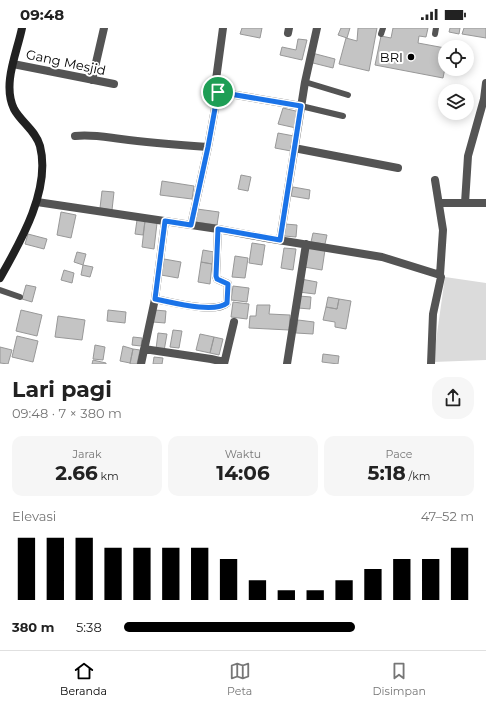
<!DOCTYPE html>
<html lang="id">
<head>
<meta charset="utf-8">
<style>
  body { margin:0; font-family:Montserrat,sans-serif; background:#f6f6f6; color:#222; height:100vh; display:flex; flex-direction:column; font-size:15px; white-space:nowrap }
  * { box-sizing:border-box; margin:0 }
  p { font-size:13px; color:#767676 }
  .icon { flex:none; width:22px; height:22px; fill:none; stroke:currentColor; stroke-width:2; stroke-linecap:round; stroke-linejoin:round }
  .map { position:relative; height:336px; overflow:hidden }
  .details { display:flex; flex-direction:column; background:#fff; flex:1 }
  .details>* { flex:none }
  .tools { position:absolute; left:438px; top:12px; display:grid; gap:8px }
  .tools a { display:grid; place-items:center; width:36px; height:36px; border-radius:50%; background:#fff; box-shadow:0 2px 10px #0003; font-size:20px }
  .pin { position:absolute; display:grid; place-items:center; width:34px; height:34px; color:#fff; margin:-17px; border:2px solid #fff; border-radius:50%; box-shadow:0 1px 4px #0007 }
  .round { display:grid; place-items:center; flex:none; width:42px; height:42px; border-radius:16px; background:#f6f6f6 }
  .summary { display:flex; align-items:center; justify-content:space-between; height:68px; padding:0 12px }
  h1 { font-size:22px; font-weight:700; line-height:30px }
  .metrics { display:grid; grid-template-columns:repeat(3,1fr); gap:6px; height:68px; padding:4px 12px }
  .metrics div { display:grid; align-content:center; border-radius:10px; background:#f6f6f6; text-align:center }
  .metrics b { font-size:20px; font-weight:700 }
  .metrics small { font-size:11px; font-weight:400 }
  .metrics p { font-size:11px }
  .chart { height:112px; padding:8px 12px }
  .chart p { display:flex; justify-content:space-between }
  .chart svg { width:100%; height:72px; margin-top:4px; stroke:#000; stroke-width:6 }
  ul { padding:0 12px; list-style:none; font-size:13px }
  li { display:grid; grid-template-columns:64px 48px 1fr; align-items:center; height:30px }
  li i { height:10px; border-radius:5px; background:#000 }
  .status { display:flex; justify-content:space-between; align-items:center; height:28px; padding:0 20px; background:#fff; direction:ltr }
  .status svg { height:11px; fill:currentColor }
  .dock { display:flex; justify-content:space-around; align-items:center; height:56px; border-top:1px solid #e0e0e0; background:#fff; font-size:11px; color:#767676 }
  .dock a { display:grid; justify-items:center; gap:2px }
  .dock .current { color:#000 }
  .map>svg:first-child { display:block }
  .green { fill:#dbdbdb }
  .building { fill:#c4c4c4; stroke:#989898 }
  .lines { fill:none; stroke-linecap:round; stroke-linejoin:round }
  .service { stroke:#545454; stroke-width:6 }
  .minor { stroke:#545454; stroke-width:8 }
  .secondary { stroke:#212121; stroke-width:8 }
  .route-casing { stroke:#fff; stroke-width:8 }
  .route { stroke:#1a73e8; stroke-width:5 }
  .poi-dot { fill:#000; stroke:#fff; stroke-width:1.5 }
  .labels { text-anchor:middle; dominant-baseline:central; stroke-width:4; stroke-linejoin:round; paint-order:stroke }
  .poi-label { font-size:13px; fill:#000; stroke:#fff; text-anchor:end }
  .street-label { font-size:13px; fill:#000; stroke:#fff }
</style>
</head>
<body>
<div class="status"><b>09:48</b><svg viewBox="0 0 49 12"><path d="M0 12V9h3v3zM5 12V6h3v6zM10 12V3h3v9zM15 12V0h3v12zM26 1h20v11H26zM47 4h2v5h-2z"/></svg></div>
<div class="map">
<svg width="486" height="336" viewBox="0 0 486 336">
  <rect width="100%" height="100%" fill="#fff"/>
  <path class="green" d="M445,249l41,6v77l-53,2z"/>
  <path class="building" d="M242,0h20l-2,10 -20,-4z
    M341,0h9l-3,10 -9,-3z
    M358,0h19l-8,43 -30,-7 7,-26 11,3z
    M393,0h35l-2,9 -7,-1 -1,7 27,5v20l-2,10 -68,-13 6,-29 10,2z
    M450,0h10l-1,6 -10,-2z
    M464,0h22v10l-24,-4z
    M298,11l9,1 -5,20 -22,-5 2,-8 14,3z
    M312,25l23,6 -2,9 -24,-6z
    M283,80l17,4 -4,16 -18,-4z
    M278,105l16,3 -3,15 -16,-3z
    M241,147l10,2 -3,14 -10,-2z
    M162,153l32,5 -2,13 -32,-4z
    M293,159l17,3 -1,9 -18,-3z
    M102,163l12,1 -2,18 -12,-2z
    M197,181l22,3 -2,13 -22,-3z
    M61,184l15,3 -5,23 -14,-3z
    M137,192l8,1 -2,14 -8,-1z
    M145,193l12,2 -3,26 -12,-2z
    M285,196l12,1 -1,12 -12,-1z
    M313,205l14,2 -2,9 -14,-2z
    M28,206l19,5 -3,10 -19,-5z
    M252,215l13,2 -3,20 -13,-2z
    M284,220l12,1 -3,21 -12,-2z
    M307,220l18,2 -3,20 -18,-3z
    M203,222l11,2 -2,12 -11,-2z
    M77,224l9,2 -3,11 -9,-3z
    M235,228l13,2 -3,20 -13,-1z
    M164,231l17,3 -3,16 -17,-3z
    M201,234l11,2 -2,20 -12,-2z
    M83,237l10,2 -3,10 -9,-2z
    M64,242l10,3 -2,10 -11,-3z
    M301,251l16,3 -2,12 -16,-2z
    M26,257l10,2 -4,15 -10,-3z
    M233,258l16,2 -2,14 -16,-2z
    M299,268l12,1 -1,12 -12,-1z
    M328,269l11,2 -2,10 -11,-2z
    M339,271l12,2 -5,28 -11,-2v-5l-12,-2 3,-13 11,2z
    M233,274l16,2 -2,15 -16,-2z
    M257,277h13l-1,9 21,1 -1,15 -40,-2 1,-12h6z
    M21,282l21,5 -5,21 -21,-5z
    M108,282l18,2 -1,11 -18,-2z
    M155,282l11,1 -1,12 -12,-1z
    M58,288l27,4 -3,20 -27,-3z
    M298,292l16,2 -1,12 -17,-1z
    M173,302l9,1 -3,17 -9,-1z
    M158,305l9,1 -3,17 -8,-2z
    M200,306l14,3 -4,16 -14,-3z
    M17,308l21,5 -5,21 -21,-5z
    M133,309l9,1 -1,8 -9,-1z
    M214,309l9,2 -4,16 -9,-2z
    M95,317l10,2 -2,13 -10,-1z
    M123,318l10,3 -3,14 -10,-2z
    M0,319l12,3 -4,14 -8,-1z
    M133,321l7,1 -3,14h-7z
    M323,326l16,2 -1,8 -16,-2z
    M154,329l9,1 -1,6h-9z
    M93,332l13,3v1h-14z"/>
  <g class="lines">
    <path class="service" d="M381,6l2,-6
      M435,6l1,-6
      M305,54l43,13
      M301,78l42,10
      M0,262l20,7"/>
    <path class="minor" d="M288,5l1,-5
      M13,36l101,20
      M92,52l12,-52
      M218,64l83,14
      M75,108c16,-2 30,1 46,3 29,4 58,6 87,8
      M294,120l104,20
      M37,174l181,27 48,9 116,19 58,18
      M439,175h47
      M465,175l3,-47 16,-57 2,-16
      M191,197l17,-78 10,-55 -3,-5 8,-59
      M280,212l25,-158 12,-54
      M155,271c16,3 60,15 72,4l1,-19 -11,-5 -1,-3 2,-47
      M144,321l67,10 13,3
      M141,336l14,-65 10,-78
      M224,336l10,-42
      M287,336l19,-120
      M431,336l2,-50 8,-37 -1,-2 3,-45 -8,-50"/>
    <path class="secondary" d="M0,250c21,-37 51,-89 40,-132 -4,-15 -19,-24 -26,-37 -12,-25 3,-56 8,-81"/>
  </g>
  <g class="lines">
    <g class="route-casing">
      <path id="route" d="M218,64l83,14 -21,134 -62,-11 -2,47 1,3 11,5 -1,19c-13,11 -56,-1 -72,-4l10,-78 26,4 17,-78z"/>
    </g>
    <use href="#route" class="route"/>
  </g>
  <circle class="poi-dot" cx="411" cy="29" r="4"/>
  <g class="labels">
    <g class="poi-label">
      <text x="403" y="29">BRI</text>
    </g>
    <g class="street-label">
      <text transform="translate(66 34) rotate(12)">Gang Mesjid</text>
    </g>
  </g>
</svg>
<div class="tools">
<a><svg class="icon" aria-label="locate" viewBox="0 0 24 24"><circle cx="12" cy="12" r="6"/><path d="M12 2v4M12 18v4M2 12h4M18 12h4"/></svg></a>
<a><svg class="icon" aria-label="layers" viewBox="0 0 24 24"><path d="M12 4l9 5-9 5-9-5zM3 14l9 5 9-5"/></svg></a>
</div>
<div class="pin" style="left:218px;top:64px;background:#1e9e55"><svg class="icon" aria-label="arrive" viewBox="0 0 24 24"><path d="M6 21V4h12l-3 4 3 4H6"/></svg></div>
</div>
<section class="details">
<div class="summary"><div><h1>Lari pagi</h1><p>09:48 · 7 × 380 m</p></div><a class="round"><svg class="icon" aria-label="share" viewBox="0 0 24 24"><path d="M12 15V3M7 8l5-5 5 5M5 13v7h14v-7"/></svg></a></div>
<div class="metrics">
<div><p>Jarak</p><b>2.66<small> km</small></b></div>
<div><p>Waktu</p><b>14:06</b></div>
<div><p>Pace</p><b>5:18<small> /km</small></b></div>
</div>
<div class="chart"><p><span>Elevasi</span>47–52 m</p>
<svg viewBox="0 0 160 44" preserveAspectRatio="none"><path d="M5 44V6M15 44V6M25 44V6M35 44V12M45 44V12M55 44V12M65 44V12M75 44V19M85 44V32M95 44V38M105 44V38M115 44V32M125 44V25M135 44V19M145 44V19M155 44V12"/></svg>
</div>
<ul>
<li><b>380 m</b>5:38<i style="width:66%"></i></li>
</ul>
</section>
<nav class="dock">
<a class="current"><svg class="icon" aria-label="home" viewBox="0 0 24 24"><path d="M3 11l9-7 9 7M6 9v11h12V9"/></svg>Beranda</a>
<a><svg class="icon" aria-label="map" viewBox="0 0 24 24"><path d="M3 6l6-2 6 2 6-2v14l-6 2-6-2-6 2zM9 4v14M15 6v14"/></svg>Peta</a>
<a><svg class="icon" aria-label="saved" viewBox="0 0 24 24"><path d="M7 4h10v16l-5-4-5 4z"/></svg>Disimpan</a>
</nav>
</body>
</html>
